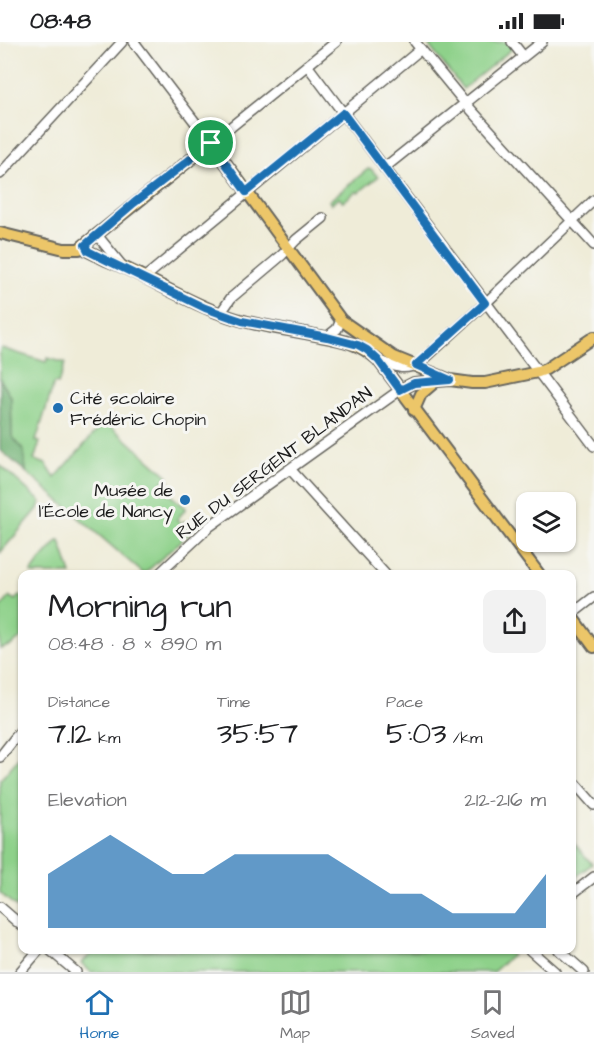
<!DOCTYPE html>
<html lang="en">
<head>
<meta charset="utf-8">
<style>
  body { margin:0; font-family:"Architects Daughter",sans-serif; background:#f2f2f2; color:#202124; height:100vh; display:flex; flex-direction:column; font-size:22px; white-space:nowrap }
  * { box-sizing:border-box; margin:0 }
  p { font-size:20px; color:#757577 }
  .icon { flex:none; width:33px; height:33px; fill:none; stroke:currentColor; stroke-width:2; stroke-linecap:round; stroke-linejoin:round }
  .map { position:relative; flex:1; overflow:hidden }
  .sheet { position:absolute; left:18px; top:528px; width:558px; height:384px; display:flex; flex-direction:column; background:#fff; border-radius:12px; box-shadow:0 2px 4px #0004 }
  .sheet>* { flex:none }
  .tools { position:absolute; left:516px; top:450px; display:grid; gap:12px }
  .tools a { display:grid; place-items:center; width:60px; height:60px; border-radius:12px; background:#fff; box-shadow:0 2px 4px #0004; font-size:30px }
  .pin { position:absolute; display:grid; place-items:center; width:51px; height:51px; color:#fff; margin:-26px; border:3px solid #fff; border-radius:50%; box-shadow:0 2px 6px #0007 }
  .round { display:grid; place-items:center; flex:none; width:63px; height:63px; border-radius:12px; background:#f2f2f2 }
  .head { display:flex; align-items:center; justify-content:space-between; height:102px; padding:0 30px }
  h1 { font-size:33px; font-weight:600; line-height:45px }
  .stats { display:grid; grid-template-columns:repeat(3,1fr); gap:9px; height:102px; padding:6px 30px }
  .stats div { display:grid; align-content:center }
  .stats b { font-size:30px; font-weight:600 }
  .stats small { font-size:16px; font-weight:400 }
  .stats p { font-size:16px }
  .chart { height:168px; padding:12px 30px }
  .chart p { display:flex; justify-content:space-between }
  .chart svg { width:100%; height:108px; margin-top:6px; fill:#1f6fb2; opacity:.7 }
  .status { display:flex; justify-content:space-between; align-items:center; height:42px; padding:0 30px; background:#fff; direction:ltr }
  .status svg { height:16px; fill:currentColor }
  .tab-bar { display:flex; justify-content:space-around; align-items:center; height:84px; border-top:2px solid #e0e0e0; background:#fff; font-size:16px; color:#757577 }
  .tab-bar a { display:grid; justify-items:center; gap:3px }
  .tab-bar .selected { color:#1f6fb2 }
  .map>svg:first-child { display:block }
  .green { fill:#8ed18a; stroke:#557653; stroke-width:1.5 }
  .forest { fill:#72b376; stroke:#476849; stroke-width:1.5 }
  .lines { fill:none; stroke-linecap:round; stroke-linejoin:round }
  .minor-casing { stroke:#66655e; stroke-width:12 }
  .major-casing { stroke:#66655e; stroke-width:14 }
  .minor { stroke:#fff; stroke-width:9 }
  .major { stroke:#ecc669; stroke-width:10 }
  .route-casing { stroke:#fff; stroke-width:12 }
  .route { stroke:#1f6fb2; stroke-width:8 }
  .poi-dot { fill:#1f6fb2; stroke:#f6f6f2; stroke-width:2 }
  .labels { text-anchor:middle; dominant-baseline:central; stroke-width:6; stroke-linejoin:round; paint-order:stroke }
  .poi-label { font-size:18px; fill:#1c1c1c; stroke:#f6f6f2; text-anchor:start }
  .street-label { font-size:18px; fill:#1c1c1c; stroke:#f6f6f2 }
</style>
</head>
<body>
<div class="status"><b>08:48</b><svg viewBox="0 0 49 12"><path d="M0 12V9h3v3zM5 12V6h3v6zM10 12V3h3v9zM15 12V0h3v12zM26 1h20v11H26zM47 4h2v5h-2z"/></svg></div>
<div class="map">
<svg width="594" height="930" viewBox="0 0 594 930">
  <rect width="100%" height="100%" fill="#f6f6f2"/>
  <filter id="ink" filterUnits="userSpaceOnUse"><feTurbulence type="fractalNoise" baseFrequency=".0167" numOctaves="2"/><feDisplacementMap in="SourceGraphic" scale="12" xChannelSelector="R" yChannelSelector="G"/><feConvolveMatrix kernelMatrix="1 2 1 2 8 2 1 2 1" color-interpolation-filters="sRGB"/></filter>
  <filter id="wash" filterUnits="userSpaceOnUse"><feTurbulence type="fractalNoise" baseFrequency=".008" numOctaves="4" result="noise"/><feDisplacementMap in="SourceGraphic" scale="24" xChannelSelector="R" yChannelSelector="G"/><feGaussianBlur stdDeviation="1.35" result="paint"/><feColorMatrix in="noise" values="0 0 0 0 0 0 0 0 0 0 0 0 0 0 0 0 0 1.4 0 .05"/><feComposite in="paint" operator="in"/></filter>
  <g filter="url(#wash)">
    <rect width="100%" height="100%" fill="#efecd8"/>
    <path class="green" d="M426,0h83l4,6 -50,41z
      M368,127h3l7,8 -19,15h-4l-12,10 -4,-4 -8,6 -2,-3z
      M1,306l45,14 2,-4 17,5 -7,21 -4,-1 -18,58 4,1 -6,18 12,4 9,14 50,-57 63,55 -1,2 3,3 -2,3 -4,-4 -5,6 27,22 -9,12 5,4 2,-3 9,9 -49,44 -118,-102 -2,-21 -12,-15 -1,-39 -11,-18v-29z
      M0,423l41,37 -4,8 -37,43z
      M58,499h2l11,33h-38l-2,-1 8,-11z
      M19,554h3v41l-10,8 -12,4v-41l10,-11 5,3z
      M22,712v158l-22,-19v-113z
      M572,799l20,23 -20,16z
      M96,908h409l7,5 -19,17h-402l-10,-9z"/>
    <path class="forest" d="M0,337l11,18 1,39 12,15 2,21 -26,-22z"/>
  </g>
  <g filter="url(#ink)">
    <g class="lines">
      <g class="minor-casing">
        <path id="minor" d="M134,0l77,101 125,-101
          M415,0l50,61 129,142
          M512,0l11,14
          M307,23l287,381
          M384,126l158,-126
          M0,132l122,-132
          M97,193l26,32
          M144,236l277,-229
          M220,272l11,-16 51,-43 14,-15 27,-22
          M327,295l10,-8 4,-9
          M378,318c16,6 25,12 42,3l71,-65 103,-98
          M290,427l95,105
          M159,532l51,-48 190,-136
          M572,572l22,-17
          M0,715l22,-28
          M572,738l22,25
          M572,852l22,-17
          M0,865l22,19
          M50,908l26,22
          M530,908l25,22
          M559,908l25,22
          M20,930l19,-22"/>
      </g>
      <g class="major-casing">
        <path id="major" d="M0,191l64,16h15l132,-106 130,177 53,37 56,23
          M85,203l3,6 18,9c40,15 76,40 116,54 31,12 66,15 98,22 23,4 41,8 58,24l161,214
          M400,348l14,-7 36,-3 22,3h13l53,-11 8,-3 48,-32
          M414,368l7,-16 14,-12
          M572,575l22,30"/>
      </g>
      <use href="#minor" class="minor"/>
      <use href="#major" class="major"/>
    </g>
  </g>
  <g class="lines" filter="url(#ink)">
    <g class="route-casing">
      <path id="route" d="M343,71l142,190 -69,62 34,15 -36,3 -14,7 -22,-30 -11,-10 -9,-5 -31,-8 -85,-16 -12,-4 -25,-9 -99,-48 -18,-9 -3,-6 49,-42 77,-60 35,49z"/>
    </g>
    <use href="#route" class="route"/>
  </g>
  <g class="poi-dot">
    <circle cx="58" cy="366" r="6"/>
    <circle cx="185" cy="458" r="6"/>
  </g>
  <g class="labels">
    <g class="poi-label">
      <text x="70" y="356">Cité scolaire<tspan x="70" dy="21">Frédéric Chopin</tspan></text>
      <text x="173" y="448" text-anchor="end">Musée de<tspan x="173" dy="21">l'École de Nancy</tspan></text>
    </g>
    <g class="street-label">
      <text transform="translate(274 421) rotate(-37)">RUE DU SERGENT BLANDAN</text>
    </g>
  </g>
</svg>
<div class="tools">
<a><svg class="icon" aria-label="layers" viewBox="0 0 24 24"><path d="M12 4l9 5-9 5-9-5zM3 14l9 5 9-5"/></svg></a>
</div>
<div class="pin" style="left:211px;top:101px;background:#1e9e55"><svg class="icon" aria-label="arrive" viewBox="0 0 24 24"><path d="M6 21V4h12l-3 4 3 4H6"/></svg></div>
<section class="sheet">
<div class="head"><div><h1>Morning run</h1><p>08:48 · 8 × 890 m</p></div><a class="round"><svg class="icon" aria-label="share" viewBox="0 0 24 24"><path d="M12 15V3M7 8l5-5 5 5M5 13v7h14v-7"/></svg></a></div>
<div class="stats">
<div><p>Distance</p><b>7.12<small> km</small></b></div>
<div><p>Time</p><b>35:57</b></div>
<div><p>Pace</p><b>5:03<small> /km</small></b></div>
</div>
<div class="chart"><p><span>Elevation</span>212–216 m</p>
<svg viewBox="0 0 160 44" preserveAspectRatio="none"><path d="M0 44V22L10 14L20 6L30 14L40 22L50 22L60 14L70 14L80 14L90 14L100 22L110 30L120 30L130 38L140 38L150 38L160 22V44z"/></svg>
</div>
</section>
</div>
<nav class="tab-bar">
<a class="selected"><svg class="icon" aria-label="home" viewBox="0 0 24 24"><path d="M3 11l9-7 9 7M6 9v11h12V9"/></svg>Home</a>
<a><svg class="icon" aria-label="map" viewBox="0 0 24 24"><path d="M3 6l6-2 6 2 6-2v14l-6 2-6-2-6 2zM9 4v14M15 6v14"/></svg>Map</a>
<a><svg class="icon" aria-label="saved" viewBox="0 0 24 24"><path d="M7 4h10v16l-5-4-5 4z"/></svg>Saved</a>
</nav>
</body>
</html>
